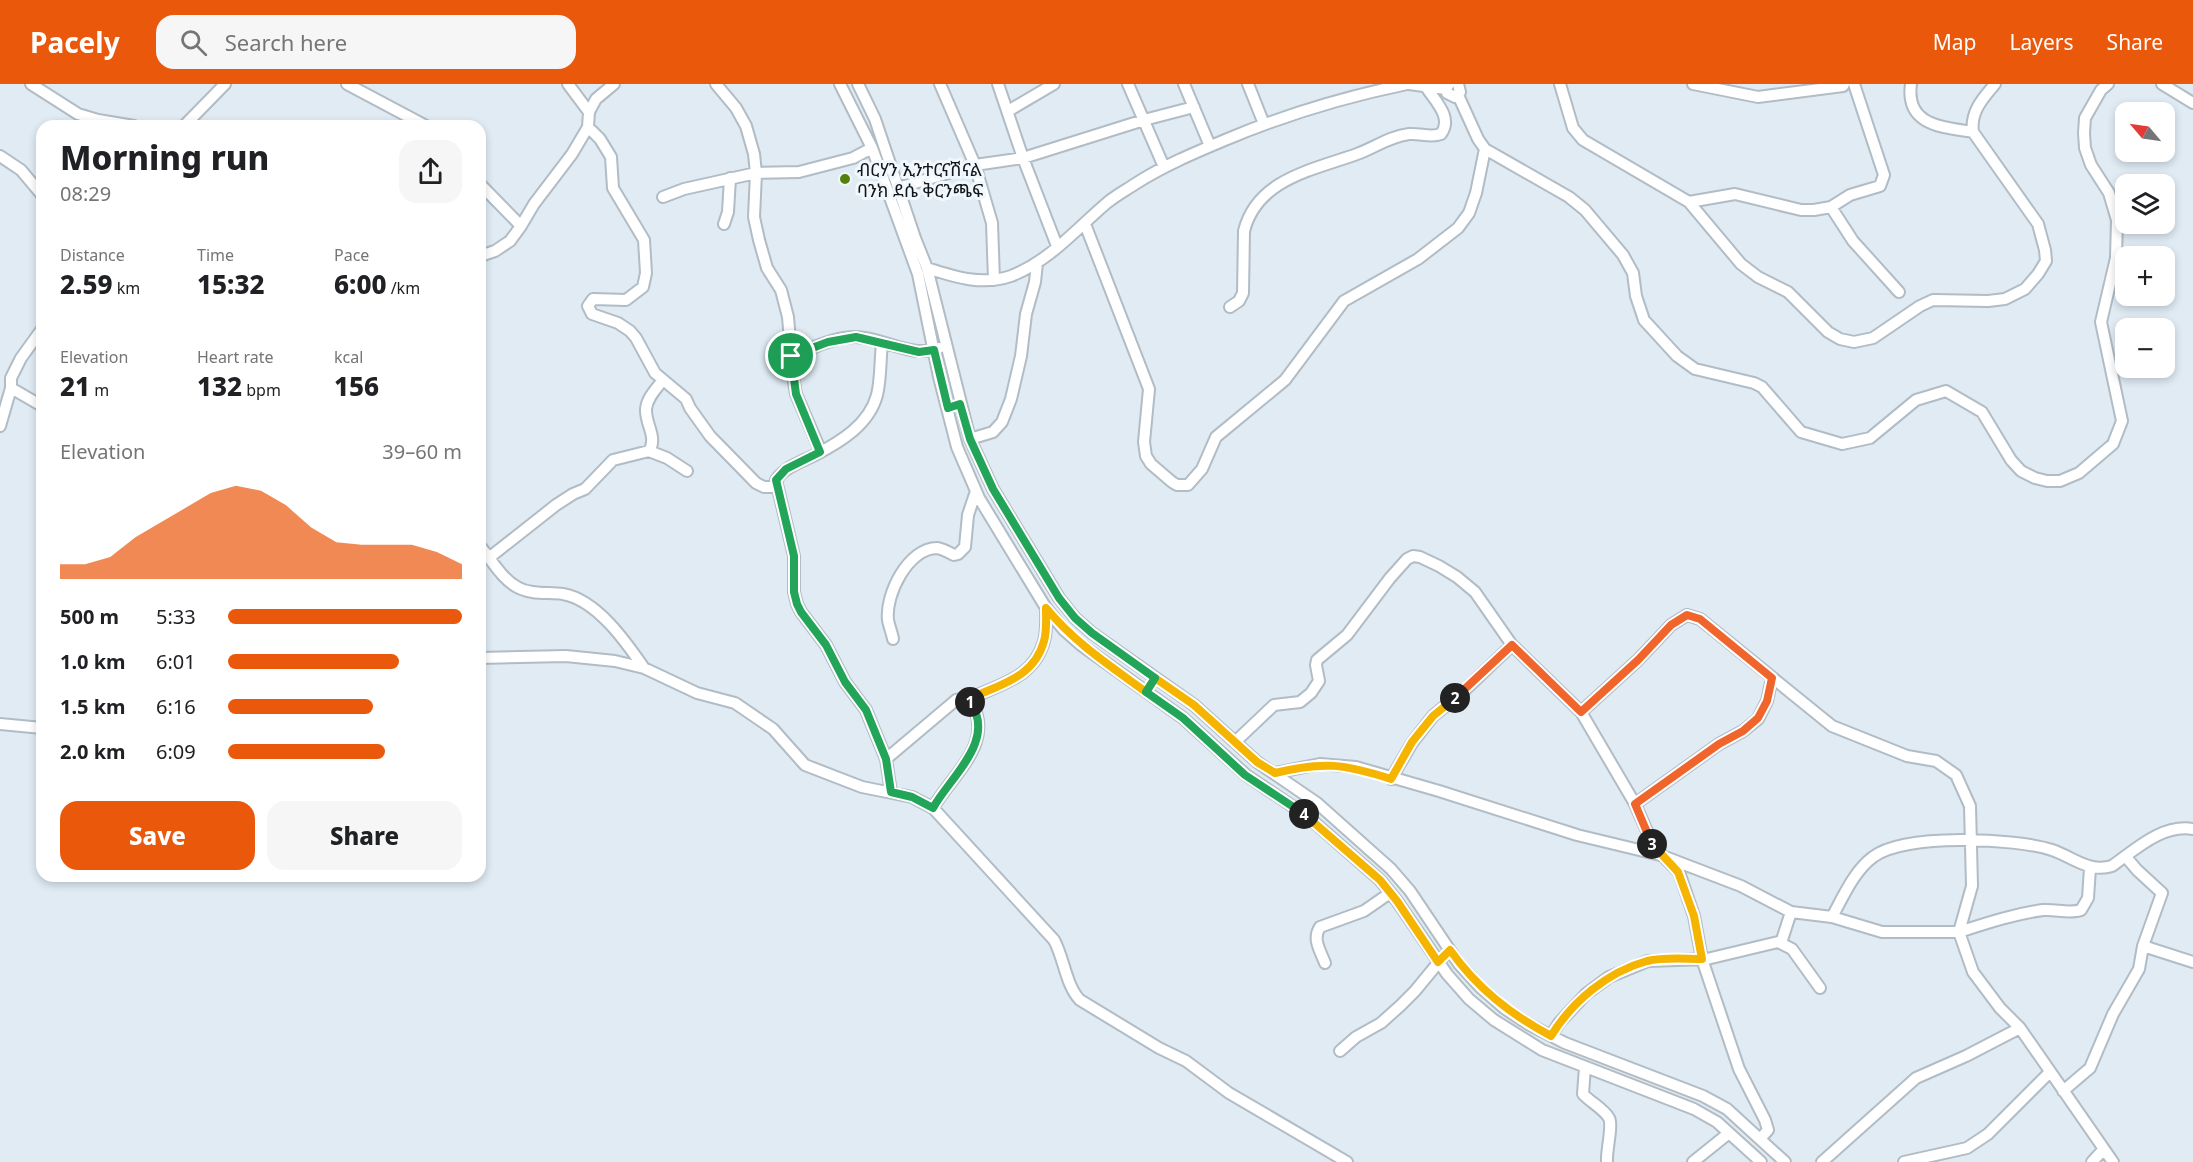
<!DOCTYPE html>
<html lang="en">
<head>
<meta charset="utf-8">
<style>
  body { margin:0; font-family:"Noto Sans","Noto Sans Ethiopic",sans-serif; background:#f6f6f6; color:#202124; height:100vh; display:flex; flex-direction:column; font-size:22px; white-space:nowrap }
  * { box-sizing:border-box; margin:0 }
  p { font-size:20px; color:#757577 }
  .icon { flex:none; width:33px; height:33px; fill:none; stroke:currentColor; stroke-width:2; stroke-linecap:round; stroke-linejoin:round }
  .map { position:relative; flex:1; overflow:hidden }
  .details { position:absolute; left:36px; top:36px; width:450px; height:762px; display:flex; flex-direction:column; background:#fff; border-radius:18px; box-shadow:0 3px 9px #0003 }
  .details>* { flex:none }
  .needle { width:39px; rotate:299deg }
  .tools { position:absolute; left:2115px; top:18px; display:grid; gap:12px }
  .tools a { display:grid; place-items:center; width:60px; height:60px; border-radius:12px; background:#fff; box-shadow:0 3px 9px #0003; font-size:30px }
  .pin { position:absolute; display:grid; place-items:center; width:51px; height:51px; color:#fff; margin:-26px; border:3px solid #fff; border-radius:50%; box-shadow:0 2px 6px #0007 }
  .km { position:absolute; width:30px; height:30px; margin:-15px; border-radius:50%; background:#222; color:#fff; font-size:16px; line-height:30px; text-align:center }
  .round { display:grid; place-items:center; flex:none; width:63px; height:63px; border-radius:18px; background:#f6f6f6 }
  .head { display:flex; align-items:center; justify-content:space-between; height:102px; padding:0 24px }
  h1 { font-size:33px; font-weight:800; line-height:45px }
  .metrics { display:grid; grid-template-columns:repeat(3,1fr); gap:9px; height:102px; padding:6px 24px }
  .metrics div { display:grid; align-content:center }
  .metrics b { font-size:26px; font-weight:800 }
  .metrics small { font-size:16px; font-weight:400 }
  .metrics p { font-size:16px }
  .chart { height:168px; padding:12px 24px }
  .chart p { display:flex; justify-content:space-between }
  .chart svg { width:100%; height:108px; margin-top:6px; fill:#ea580c; opacity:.7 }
  .action { display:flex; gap:12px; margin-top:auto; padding:12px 24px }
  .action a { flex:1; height:69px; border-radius:18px; background:#ea580c; color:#fff; font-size:24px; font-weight:800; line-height:69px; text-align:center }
  .action a+a { background:#f6f6f6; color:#202124 }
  ul { padding:0 24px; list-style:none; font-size:20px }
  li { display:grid; grid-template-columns:96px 72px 1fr; align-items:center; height:45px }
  li i { height:15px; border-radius:8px; background:#ea580c }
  header { display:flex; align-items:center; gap:36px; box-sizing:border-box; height:84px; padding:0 30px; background:#ea580c; color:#fff }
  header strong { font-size:28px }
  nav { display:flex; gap:33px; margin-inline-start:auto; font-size:21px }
  .search { width:420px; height:54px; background:#f6f6f6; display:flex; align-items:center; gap:15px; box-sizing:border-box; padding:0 21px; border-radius:18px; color:#757577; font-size:22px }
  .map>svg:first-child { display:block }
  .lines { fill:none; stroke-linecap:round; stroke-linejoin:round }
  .minor-casing { stroke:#b1bcc5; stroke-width:14 }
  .minor { stroke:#fff; stroke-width:10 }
  .split-1-casing { stroke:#fff; stroke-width:12 }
  .split-2-casing { stroke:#fff; stroke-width:12 }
  .split-3-casing { stroke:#fff; stroke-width:12 }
  .split-4-casing { stroke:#fff; stroke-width:12 }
  .split-5-casing { stroke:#fff; stroke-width:12 }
  .split-1 { stroke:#22a559; stroke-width:8 }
  .split-2 { stroke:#f5b400; stroke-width:8 }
  .split-3 { stroke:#f0652b; stroke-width:8 }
  .split-4 { stroke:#f5b400; stroke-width:8 }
  .split-5 { stroke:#22a559; stroke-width:8 }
  .poi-dot { fill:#54810b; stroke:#f1f8fd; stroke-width:2 }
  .labels { text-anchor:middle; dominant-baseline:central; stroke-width:6; stroke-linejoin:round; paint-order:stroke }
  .poi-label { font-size:18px; fill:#121619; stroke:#f1f8fd; text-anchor:start }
</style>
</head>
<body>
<header>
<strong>Pacely</strong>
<div class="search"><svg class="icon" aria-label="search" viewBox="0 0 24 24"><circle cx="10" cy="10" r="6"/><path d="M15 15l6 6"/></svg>Search here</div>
<nav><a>Map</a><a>Layers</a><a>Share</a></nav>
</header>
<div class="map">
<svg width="2193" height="1078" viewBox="0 0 2193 1078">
  <rect width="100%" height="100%" fill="#e0ebf4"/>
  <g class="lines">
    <g class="minor-casing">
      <path id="minor" d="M31,0l47,30 20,6 36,6
        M347,0l79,42
        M568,0l21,28
        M716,0l20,24 10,18 8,28 2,19 -2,44 5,23 8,28 14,22 7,27 5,59 3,18 25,58
        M840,0l32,64 46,126 21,103 18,70 22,51 67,110 18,22 17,15 102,73 63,57 61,41 73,64 17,21 50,73 22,25 25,21 48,30 152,59 23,13 44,40
        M858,0l17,35 40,119 12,30 43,171 23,50 66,109 16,20 17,15 102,72 63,57 60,41 74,66 19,22 49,73 21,23 24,21 24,16 37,19 138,53 24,13 58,53
        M940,0l35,81 17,58 2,57
        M998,0l25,74 34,88
        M1128,0l36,83
        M1184,0l26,62
        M1248,0l16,40
        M1409,0l37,5
        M1449,0l-3,5 1,4 8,4 5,-5 -2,-8
        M1560,0l13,44 10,12 106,62 52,62 17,13 30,15 40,40 12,7 14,3 19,-4 47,-32 13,-6 55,1 17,-2 20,-10 13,-15 8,-13 -1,-11 -7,-26 -65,-92c-3,-20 10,-34 22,-48
        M1693,0l65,13 85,-11 1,-2
        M1911,0c-6,42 32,43 62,48
        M2162,0l31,19
        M1458,11l20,44 7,10 84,48 16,13 38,45 10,18 3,23 8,24 33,36 18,13 59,14 8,4 39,45 41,12 28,-6 46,-38 30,-9 36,21 29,48 10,11 14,7 12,3h13l19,-8 34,-29 9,-23 -21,-99 15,-64 1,-38 -8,-27 -18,-28 -6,-17 -1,-15 1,-15 16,-28 7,-6
        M1008,27l46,-27
        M184,42l41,-42
        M588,43l12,12 11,18 2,31 31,52 2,33 -3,14 -17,13 -33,-1 -5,7 4,8 26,9 12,8 6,7 19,35 31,26 4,9 20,28 46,47 8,4h13
        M0,72l21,14 21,25
        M480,100l41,42
        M898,104l77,-23 48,-7 121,-38 50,-13
        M663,113l21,-8 72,-16 43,-1 54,-14 19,-10
        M1689,118l46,-8 66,16h13l17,-3 19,-12 30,-9 4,-11 -30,-91
        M1831,123l22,34 46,51
        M724,140l4,-12 2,-34
        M1085,140l64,165 -5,53 2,14 5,8 21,18 5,3h11l14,-16 14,-32 69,-57 59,-79 74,-42 40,-31 11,-15 7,-20 9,-44
        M480,172l15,-5 15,-10 11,-15 13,-22 38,-50 16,-27 1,-15 7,-13 18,-15
        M927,184c28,9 55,18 84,8 39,-15 66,-48 97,-74 9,-7 18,-12 27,-18 28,-18 59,-31 90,-44 59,-25 119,-43 182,-56
        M1230,223l9,-6 4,-8 1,-62c13,-52 69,-61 113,-77 17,-6 33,-18 52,-20 11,-1 22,4 32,0 12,-16 -5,-32 -15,-47
        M882,260c-2,16 -1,35 -5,51 -8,30 -37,47 -62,60 -14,7 -30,12 -39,25l18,76v36l3,12 4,8 25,33 19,37 21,28 20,49 5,33
        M791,272c21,-7 42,-19 64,-19 29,0 55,22 84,11
        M11,304l31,18
        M0,342l11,-38v-10l10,-20 21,-29
        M970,355l23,-7 9,-10 9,-23 10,-43 5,-42 9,-32 2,-19
        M649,367l18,7 20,13
        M480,462c11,13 22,33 37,41 14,8 31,5 46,7 34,6 63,48 81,74
        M490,473l66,-52 17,-11 12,-5 28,-29 36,-9c9,-14 -4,-27 -3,-42 1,-11 10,-20 17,-29
        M893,555c-1,-6 -4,-13 -5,-19 -3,-25 20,-72 49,-72 6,1 11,4 17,7l4,-1 7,-7 3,-32 8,-24
        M480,574l86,-2 49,5 29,7 53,25 38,10 38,26 32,36 57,22 50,10 21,11 121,132c10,18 12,46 26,60l79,48 27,13 43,32 118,69
        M1581,628l57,-52 33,-35 16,-10 13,4 132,107 75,30 29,5 20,14 14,31 2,80 -13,46c28,-9 55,-18 84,-22 13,-1 26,4 38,0l7,-12 2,-30
        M0,640l42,4
        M1235,658l39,-37 26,-3 11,-9 8,-12 -3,-16 1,-5 30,-25 43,-57 17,-19 6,-3 7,1 19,9 18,11 18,15 37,53
        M886,675l70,-59 9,-2 4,1c31,-15 65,-21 75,-58 3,-10 2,-22 2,-33
        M1275,689l45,-9 36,3 83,24 138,44 83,20 81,31 50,26 41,5 50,15h77l14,40 27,36 20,20 93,134
        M1391,695l21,-36 21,-27 33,-27 46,-44 69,67 54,92 19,43 25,25 15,44 8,43 37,110 26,51 3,10 -8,9
        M1635,720l84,-60 24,-13 15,-12 9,-18 5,-23
        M933,724c20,-35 65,-67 36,-109
        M1832,833c11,-20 22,-46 41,-60 31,-24 143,-19 179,-7 21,7 37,23 60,16 24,-17 50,-42 81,-37
        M1781,859l10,-31
        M2143,862l50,16
        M1325,879c-5,-13 -13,-24 -5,-36l44,-16 26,-18
        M1551,952l8,-13 27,-29 23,-17 39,-16 59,-2 71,-17 14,7 28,39
        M1340,967l16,-14 25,-14 19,-17 15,-15 28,-34
        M1585,983l-2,27c7,8 20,14 26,24 4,8 -3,33 -2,44
        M2063,1007l27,-23 23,-54 26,-45 4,-23 19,-53 -25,-23 -11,-13
        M1693,1078l36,-29
        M1822,1078l94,-84 50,-22 54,-28
        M1904,1078l63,-14 21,-14 62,-62
        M2092,1078l12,-13"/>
    </g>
    <use href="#minor" class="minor"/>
  </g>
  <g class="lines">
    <g class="split-1-casing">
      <path id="split-1" d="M791,272l5,38 24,58 -34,17 -10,11 18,76v36l3,12 4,8 25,33 19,37 21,28 20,49 5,33 21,5 21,11c18,-32 64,-68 37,-106"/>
    </g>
    <g class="split-2-casing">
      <path id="split-2" d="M970,618l-1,-3c31,-15 65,-21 75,-58 3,-10 2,-22 2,-33 29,35 63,57 100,84l9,-14 39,27 63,57 18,11c49,-12 69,-9 116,6l21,-37 21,-26 22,-18"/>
    </g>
    <g class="split-3-casing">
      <path id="split-3" d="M1455,614l57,-53 69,67 57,-52 33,-35 16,-10 13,4 72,59 -5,23 -9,17 -15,13 -24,13 -84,60 17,40"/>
    </g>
    <g class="split-4-casing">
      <path id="split-4" d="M1304,730l76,66 17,21 41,61 12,-12c27,38 60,64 101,86 21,-34 56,-64 96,-75 17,-4 38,-2 55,-2l-8,-43 -16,-44 -26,-28"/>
    </g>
    <g class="split-5-casing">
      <path id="split-5" d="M791,272l37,-14 28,-5 63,15 15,-2 14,58 12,-4 10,35 23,50 66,109 16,20 17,15 63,45 -9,14 37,26 62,57 59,39"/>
    </g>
    <use href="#split-1" class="split-1"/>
    <use href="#split-2" class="split-2"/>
    <use href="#split-3" class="split-3"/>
    <use href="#split-4" class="split-4"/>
    <use href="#split-5" class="split-5"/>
  </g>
  <circle class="poi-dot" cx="845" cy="95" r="6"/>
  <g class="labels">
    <g class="poi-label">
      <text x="857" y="85">ብርሃን ኢንተርናሽናል<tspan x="857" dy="21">ባንክ ደሴ ቅርንጫፍ</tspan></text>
    </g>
  </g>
</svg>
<div class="tools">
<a><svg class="needle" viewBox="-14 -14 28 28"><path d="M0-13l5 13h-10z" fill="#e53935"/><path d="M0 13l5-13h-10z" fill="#757577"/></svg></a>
<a><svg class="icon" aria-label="layers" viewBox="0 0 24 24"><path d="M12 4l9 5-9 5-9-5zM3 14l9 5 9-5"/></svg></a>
<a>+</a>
<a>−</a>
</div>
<div class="pin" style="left:791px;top:272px;background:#1e9e55"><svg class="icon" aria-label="arrive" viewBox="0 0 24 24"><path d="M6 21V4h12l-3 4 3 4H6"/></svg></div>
<b class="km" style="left:970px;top:618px">1</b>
<b class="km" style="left:1455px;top:614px">2</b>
<b class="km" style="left:1652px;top:760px">3</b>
<b class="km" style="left:1304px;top:730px">4</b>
<section class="details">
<div class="head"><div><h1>Morning run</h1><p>08:29</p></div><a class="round"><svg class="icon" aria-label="share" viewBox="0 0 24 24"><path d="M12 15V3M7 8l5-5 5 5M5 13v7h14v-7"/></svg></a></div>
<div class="metrics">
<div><p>Distance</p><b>2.59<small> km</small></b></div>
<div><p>Time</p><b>15:32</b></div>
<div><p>Pace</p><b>6:00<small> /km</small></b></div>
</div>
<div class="metrics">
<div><p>Elevation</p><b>21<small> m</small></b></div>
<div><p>Heart rate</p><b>132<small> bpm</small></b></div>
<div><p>kcal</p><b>156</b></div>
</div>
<div class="chart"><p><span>Elevation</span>39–60 m</p>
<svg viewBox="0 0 160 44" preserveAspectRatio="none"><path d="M0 44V38L10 38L20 35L30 27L40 21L50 15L60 9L70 6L80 8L90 14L100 23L110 29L120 30L130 30L140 30L150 33L160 38V44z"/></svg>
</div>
<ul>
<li><b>500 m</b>5:33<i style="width:100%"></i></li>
<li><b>1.0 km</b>6:01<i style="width:73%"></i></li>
<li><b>1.5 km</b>6:16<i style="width:62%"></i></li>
<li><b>2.0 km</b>6:09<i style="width:67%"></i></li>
</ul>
<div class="action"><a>Save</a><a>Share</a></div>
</section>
</div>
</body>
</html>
